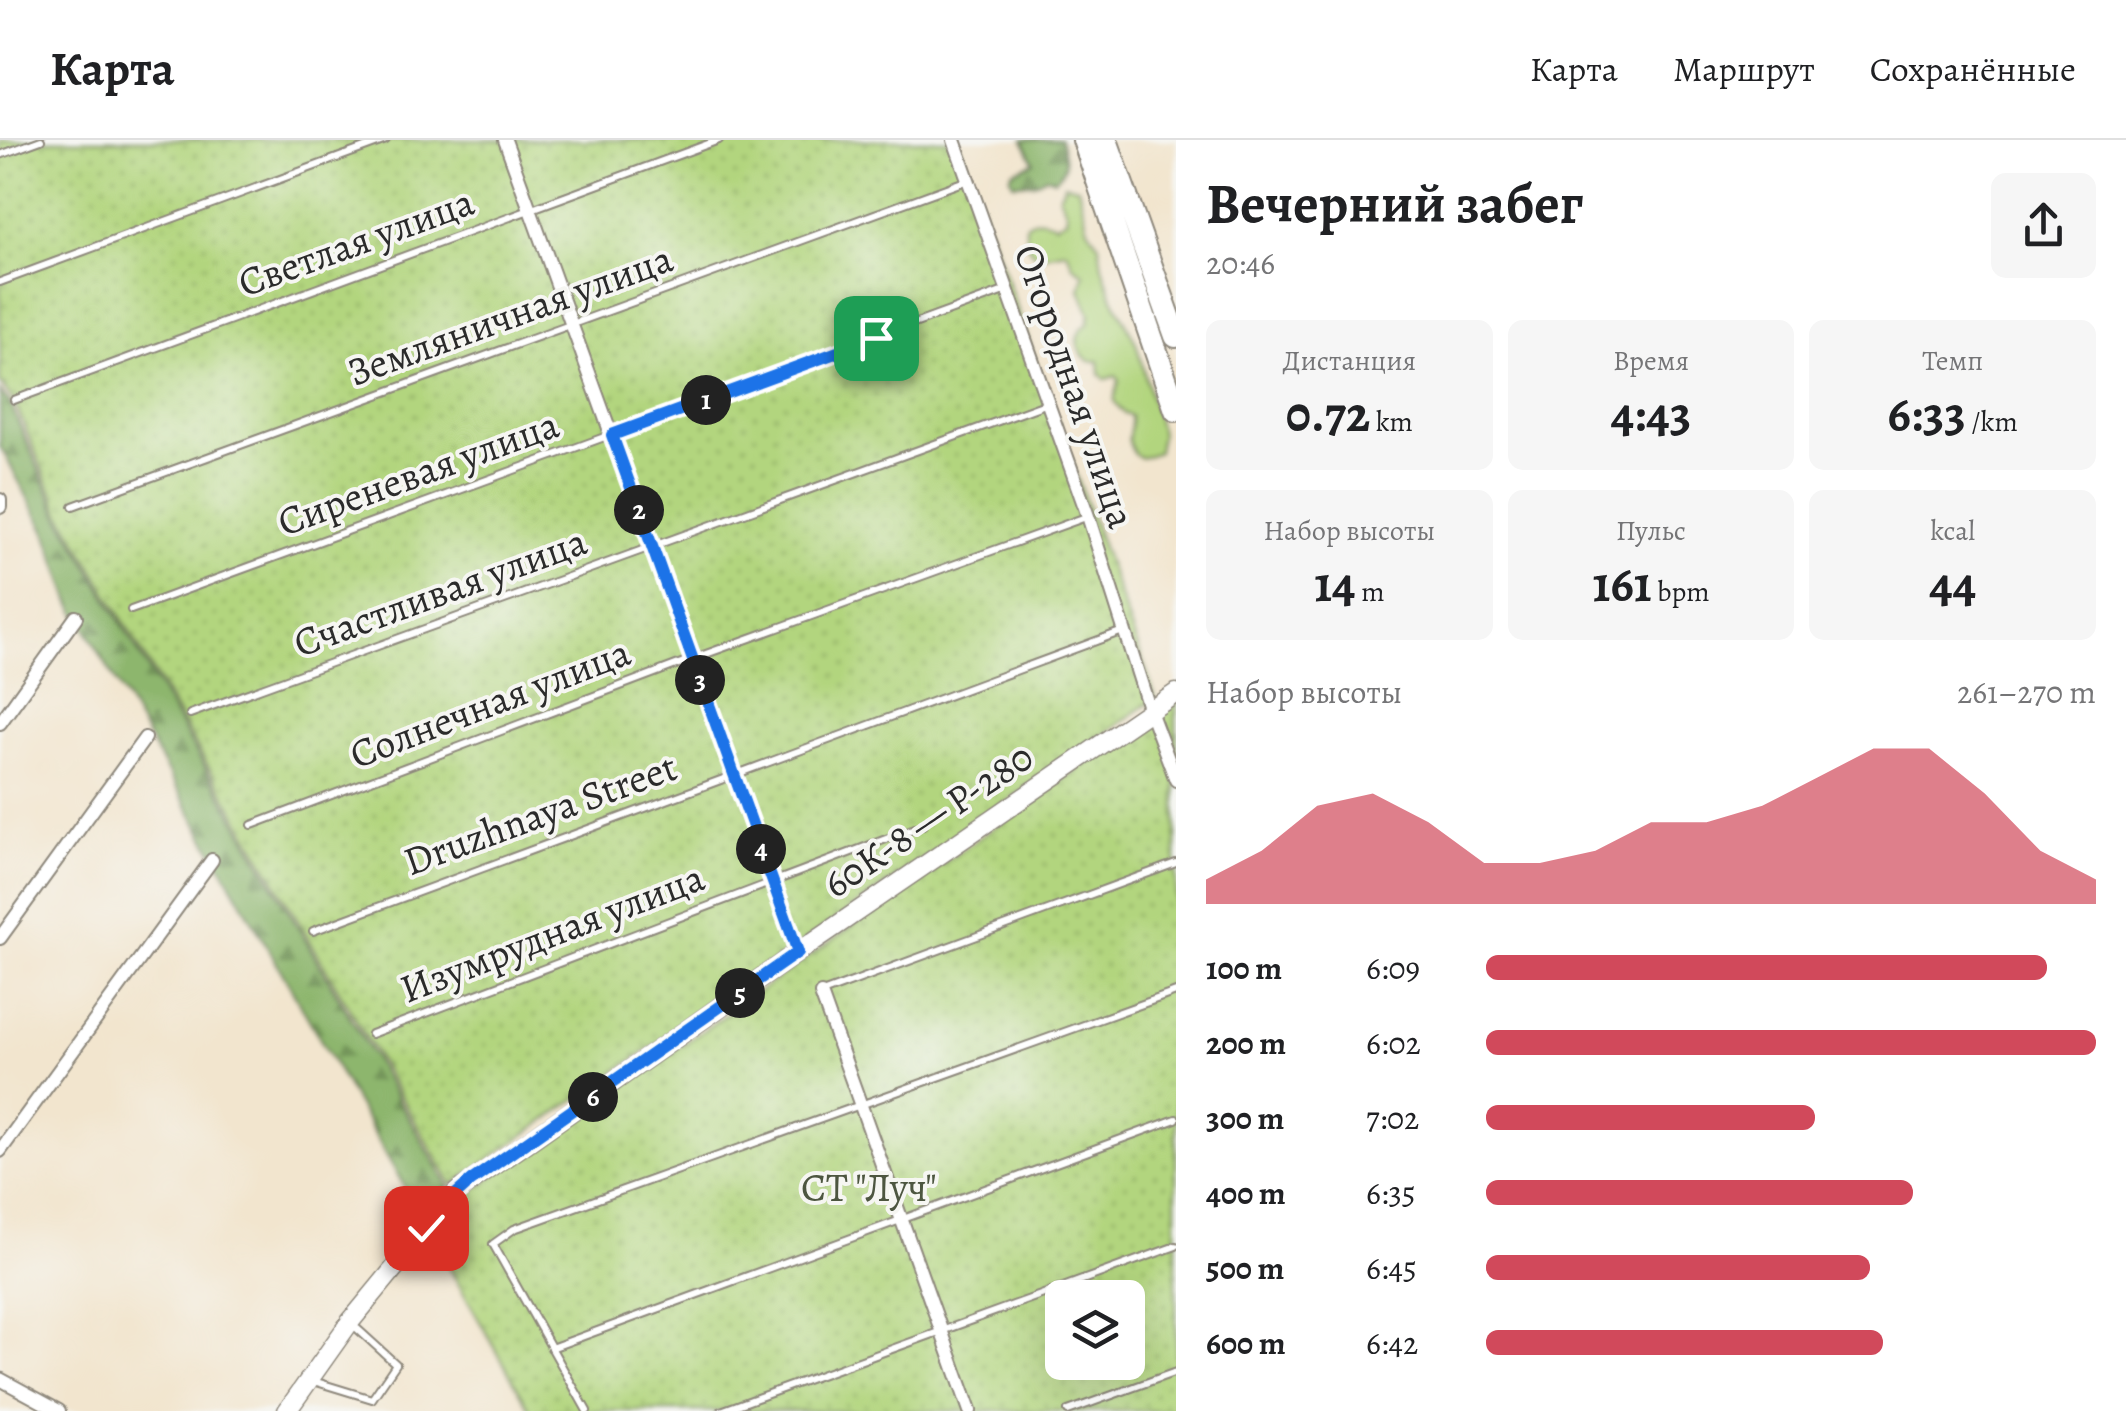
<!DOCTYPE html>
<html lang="ru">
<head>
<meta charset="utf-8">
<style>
  body { margin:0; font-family:Alegreya,serif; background:#f6f6f6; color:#202124; height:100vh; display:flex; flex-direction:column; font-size:38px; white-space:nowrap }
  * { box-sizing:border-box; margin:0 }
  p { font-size:32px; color:#757577 }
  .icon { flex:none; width:55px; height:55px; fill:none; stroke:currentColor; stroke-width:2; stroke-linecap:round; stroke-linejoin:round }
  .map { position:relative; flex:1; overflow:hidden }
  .side { display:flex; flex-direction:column; background:#fff; width:950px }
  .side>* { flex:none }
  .fabs { position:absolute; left:1045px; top:1140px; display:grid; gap:20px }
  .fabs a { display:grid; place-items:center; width:100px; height:100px; border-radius:15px; background:#fff; box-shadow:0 10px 40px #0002; font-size:50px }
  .pin { position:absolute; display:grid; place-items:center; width:85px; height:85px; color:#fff; margin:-42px; border-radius:20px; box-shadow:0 5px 15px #0006 }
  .km { position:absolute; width:50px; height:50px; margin:-25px; border-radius:50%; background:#222; color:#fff; font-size:28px; line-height:50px; text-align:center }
  .round { display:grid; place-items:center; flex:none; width:105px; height:105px; border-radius:15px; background:#f6f6f6 }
  .overview { display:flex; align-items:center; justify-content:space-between; height:170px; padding:0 30px }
  h1 { font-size:55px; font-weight:600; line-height:75px }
  .metrics { display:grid; grid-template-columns:repeat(3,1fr); gap:15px; height:170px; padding:10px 30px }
  .metrics div { display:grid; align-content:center; border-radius:15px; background:#f6f6f6; text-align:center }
  .metrics b { font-size:50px; font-weight:600 }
  .metrics small { font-size:28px; font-weight:400 }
  .metrics p { font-size:28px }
  .chart { height:280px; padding:20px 30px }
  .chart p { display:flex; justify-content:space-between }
  .chart svg { width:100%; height:180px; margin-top:10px; fill:#d1495b; opacity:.7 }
  ul { padding:0 30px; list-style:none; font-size:32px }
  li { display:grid; grid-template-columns:160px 120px 1fr; align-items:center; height:75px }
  li i { height:25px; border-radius:12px; background:#d1495b }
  header { display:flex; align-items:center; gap:60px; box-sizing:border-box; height:140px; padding:0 50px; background:#fff; border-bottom:2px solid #e0e0e0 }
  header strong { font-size:48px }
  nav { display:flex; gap:55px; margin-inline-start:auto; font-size:35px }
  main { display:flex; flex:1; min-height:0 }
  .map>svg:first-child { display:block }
  .grass { fill:#b2d57e; stroke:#6e8054; stroke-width:2.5 }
  .forest { fill:url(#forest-firs); stroke:#5c704c; stroke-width:2.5 }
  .garden { fill:url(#garden-dots); stroke:#6e8054; stroke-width:2.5; fill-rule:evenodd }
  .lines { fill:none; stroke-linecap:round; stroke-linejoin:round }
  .lane-casing { stroke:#8e887c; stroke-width:10 }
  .street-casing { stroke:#8e887c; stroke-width:16 }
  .secondary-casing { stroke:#8e887c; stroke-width:21 }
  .highway-casing { stroke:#8e887c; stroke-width:26 }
  .lane { stroke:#fff; stroke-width:6 }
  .street { stroke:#fff; stroke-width:12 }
  .secondary { stroke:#fff; stroke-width:18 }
  .highway { stroke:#fff; stroke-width:22 }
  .route-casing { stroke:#fff; stroke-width:20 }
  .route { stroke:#1a73e8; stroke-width:12 }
  .labels { text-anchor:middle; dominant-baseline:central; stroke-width:8; stroke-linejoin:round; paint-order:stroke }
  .street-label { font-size:40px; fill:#2b2b2b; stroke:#f6f6f2 }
  .park-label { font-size:40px; fill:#4d5640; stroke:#f6f6f2 }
</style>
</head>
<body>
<header>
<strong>Карта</strong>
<nav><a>Карта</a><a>Маршрут</a><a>Сохранённые</a></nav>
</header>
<main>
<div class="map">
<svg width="1176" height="1271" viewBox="0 0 1176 1271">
  <defs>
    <pattern id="forest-firs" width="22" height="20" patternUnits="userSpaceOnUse" patternTransform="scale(2.5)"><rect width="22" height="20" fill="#8db66d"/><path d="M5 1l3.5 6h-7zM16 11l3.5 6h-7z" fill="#73945a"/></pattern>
    <pattern id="garden-dots" width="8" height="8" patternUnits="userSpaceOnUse" patternTransform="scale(2.5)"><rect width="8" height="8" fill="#b2d57e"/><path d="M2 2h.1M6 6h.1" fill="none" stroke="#99b76d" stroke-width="1.8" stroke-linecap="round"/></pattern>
  </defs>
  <rect width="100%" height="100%" fill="#f6f6f2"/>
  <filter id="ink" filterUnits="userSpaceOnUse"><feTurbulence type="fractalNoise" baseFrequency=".01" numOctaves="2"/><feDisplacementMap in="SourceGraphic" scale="20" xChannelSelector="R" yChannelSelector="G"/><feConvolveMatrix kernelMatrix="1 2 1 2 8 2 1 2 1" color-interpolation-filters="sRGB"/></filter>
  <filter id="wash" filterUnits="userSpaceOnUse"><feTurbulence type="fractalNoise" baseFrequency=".0048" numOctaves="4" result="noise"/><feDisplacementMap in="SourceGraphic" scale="40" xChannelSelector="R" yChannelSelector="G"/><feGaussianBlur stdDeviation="2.25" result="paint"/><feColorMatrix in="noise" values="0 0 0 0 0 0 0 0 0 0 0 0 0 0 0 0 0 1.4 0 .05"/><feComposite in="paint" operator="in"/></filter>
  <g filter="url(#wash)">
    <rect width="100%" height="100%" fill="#f2e5ce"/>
    <path class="grass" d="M1065,44l13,3 10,41 11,17 3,21 11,32 23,45 25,91 -3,18 -16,6 -7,-3c-13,-21 -2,-21 -4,-39l-7,-2 -10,-13 5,-21 -3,-4 -11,3 -5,-5 -1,-13h-10c-14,-11 -17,-27 -1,-37l2,-10 -10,-24 4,-16 -11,-8 -6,-15c-23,3 -43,15 -41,-26 11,-8 18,-6 30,-1l10,-5 1,-7 -8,-16z"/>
    <path class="forest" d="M1023,0h37c5,15 9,29 -5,39l-9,-3 -12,7h-21l-3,-6 3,-6 21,-9z
      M0,251l10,12 48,111 391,673 -33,20 -345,-604 -25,-71 -46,-86z"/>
    <path class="garden" d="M0,0h957l199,558 -704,487 -392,-673 -46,-111 -14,-18z
      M1176,561v710h-645l-96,-168 26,-33 -3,-9zM1062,1158h66v64h-66z"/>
  </g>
  <g filter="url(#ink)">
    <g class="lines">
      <g class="lane-casing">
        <path id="lane" d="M0,15l41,-15
          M0,142l386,-142
          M14,260l705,-260
          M73,366l895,-326
          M131,470l876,-320
          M190,574l858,-311
          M252,685l440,-166 394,-142
          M313,791l810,-300
          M822,853l354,-130
          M371,894l552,-209
          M551,1208l625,-229
          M310,1240l62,19 24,-35 -44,-40
          M587,1271l-94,-167 21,-15 662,-237
          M721,1271l455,-165
          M1068,1271l108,-39"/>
      </g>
      <g class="street-casing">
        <path id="street" d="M505,0l293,812
          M954,0l134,376 62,195 26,69
          M0,360v7
          M0,583l76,-106
          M0,798l145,-200
          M821,854l149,417
          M0,1011l212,-291
          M0,1239l59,32"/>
      </g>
      <g class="secondary-casing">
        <path id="secondary" d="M287,1271l63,-89 107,-130 341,-240 378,-259"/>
      </g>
      <g class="highway-casing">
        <path id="highway" d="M1084,0l92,270
          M1106,0l70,196"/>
      </g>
      <use href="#lane" class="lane"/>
      <use href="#street" class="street"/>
      <use href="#secondary" class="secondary"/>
      <use href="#highway" class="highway"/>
    </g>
  </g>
  <g class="lines" filter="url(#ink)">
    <g class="route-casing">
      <path id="route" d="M426,1088l18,-23 27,-24 327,-229 -186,-517 264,-97"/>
    </g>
    <use href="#route" class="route"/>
  </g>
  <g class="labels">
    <g class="street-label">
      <text transform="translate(356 102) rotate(-20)">Светлая улица</text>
      <text transform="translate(510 175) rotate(-20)">Земляничная улица</text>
      <text transform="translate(1075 246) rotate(71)">Огородная улица</text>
      <text transform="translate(418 333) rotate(-20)">Сиреневая улица</text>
      <text transform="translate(440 452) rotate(-20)">Счастливая улица</text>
      <text transform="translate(490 563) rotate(-21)">Солнечная улица</text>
      <text transform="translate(540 674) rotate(-20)">Druzhnaya Street</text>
      <text transform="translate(928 680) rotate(-34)">60К-8 — Р-280</text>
      <text transform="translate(552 793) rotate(-21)">Изумрудная улица</text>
    </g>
    <g class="park-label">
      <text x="869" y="1047">СТ "Луч"</text>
    </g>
  </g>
</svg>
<div class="fabs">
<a><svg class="icon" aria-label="layers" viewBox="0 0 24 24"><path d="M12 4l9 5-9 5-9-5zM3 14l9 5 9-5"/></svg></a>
</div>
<div class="pin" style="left:876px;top:198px;background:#1e9e55"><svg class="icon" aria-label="arrive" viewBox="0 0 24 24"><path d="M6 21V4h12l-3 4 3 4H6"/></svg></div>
<div class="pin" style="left:426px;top:1088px;background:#d93025"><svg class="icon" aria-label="check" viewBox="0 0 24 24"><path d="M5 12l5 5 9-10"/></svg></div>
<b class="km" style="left:706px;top:260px">1</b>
<b class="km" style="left:639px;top:370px">2</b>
<b class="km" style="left:700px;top:540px">3</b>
<b class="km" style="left:761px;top:709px">4</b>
<b class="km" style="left:740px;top:853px">5</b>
<b class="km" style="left:593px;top:957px">6</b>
</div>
<section class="side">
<div class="overview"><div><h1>Вечерний забег</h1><p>20:46</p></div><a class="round"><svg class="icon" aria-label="share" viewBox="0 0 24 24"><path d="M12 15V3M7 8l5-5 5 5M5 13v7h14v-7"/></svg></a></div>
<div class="metrics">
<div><p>Дистанция</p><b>0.72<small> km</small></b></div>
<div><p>Время</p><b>4:43</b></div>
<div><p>Темп</p><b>6:33<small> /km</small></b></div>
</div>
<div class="metrics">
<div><p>Набор высоты</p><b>14<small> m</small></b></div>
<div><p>Пульс</p><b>161<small> bpm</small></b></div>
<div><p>kcal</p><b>44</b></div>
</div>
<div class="chart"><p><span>Набор высоты</span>261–270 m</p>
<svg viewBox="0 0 160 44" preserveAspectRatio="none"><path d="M0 44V38L10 31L20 20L30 17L40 24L50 34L60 34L70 31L80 24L90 24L100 20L110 13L120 6L130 6L140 17L150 31L160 38V44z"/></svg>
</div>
<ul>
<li><b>100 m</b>6:09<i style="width:92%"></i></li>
<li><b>200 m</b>6:02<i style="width:100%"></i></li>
<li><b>300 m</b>7:02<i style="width:54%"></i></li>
<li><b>400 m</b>6:35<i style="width:70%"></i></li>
<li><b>500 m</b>6:45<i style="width:63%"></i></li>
<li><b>600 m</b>6:42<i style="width:65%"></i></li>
</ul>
</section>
</main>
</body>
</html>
